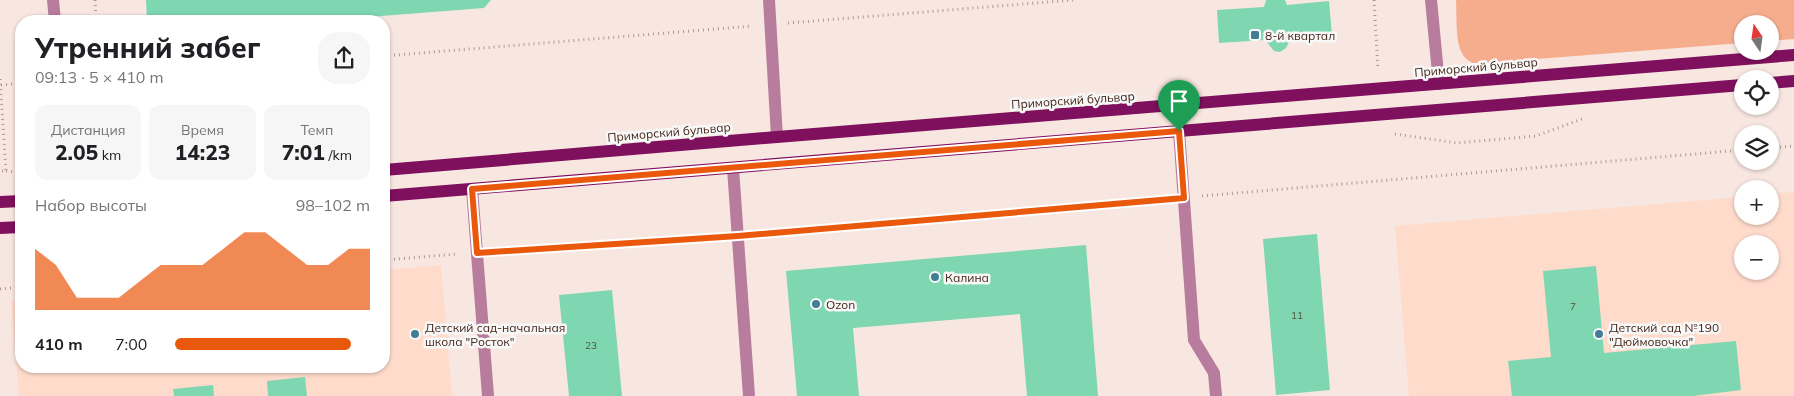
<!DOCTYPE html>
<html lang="ru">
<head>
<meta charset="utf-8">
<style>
  body { margin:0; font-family:Mulish,sans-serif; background:#f6f6f6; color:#202124; height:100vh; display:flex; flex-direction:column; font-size:19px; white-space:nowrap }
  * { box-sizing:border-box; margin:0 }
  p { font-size:16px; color:#757577 }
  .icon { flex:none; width:28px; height:28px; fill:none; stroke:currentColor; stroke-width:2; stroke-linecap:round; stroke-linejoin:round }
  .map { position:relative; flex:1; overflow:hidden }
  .drawer { position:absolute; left:15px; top:15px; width:375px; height:358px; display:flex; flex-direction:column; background:#fff; border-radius:20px; box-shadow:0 1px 4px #0004 }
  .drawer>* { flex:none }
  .needle { width:32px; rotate:347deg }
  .fabs { position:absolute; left:1734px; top:15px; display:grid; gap:10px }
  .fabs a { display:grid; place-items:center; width:45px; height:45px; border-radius:50%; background:#fff; box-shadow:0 1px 4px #0004; font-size:25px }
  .pin { position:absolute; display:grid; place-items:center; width:42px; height:42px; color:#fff; margin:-51px -21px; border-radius:50% 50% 50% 0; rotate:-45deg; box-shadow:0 0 5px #0007 }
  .pin .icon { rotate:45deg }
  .round { display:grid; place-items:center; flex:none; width:52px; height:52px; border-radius:20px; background:#f6f6f6 }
  .headline { display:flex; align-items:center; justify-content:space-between; height:85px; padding:0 20px }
  h1 { font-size:28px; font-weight:800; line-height:38px }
  .metrics { display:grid; grid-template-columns:repeat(3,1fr); gap:8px; height:85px; padding:5px 20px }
  .metrics div { display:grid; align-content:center; border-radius:12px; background:#f6f6f6; text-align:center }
  .metrics b { font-size:21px; font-weight:800 }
  .metrics small { font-size:14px; font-weight:400 }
  .metrics p { font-size:14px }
  .chart { height:140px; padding:10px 20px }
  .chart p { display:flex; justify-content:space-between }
  .chart svg { width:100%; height:90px; margin-top:5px; fill:#ea580c; opacity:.7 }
  ul { padding:0 20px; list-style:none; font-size:16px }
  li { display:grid; grid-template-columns:80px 60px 1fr; align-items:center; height:38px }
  li i { height:12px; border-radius:6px; background:#ea580c }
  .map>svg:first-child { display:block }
  .built { fill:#ffdbcc; fill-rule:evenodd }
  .green { fill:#f5ad8e }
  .building { fill:#7ed7b0 }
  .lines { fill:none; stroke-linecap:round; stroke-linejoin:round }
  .path { stroke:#af988f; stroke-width:3; stroke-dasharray:1 4; stroke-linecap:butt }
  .minor { stroke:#b77c9e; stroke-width:12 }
  .major { stroke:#7f105e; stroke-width:12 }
  .route-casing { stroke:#fff; stroke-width:10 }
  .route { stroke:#ea580c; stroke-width:6 }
  .poi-dot { fill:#417e94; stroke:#f8f8f8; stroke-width:2 }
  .labels { text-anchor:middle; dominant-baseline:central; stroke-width:5; stroke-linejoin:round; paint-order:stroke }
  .number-label { font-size:10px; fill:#53523f }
  .poi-label { font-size:12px; fill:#452619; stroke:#f8f8f8; text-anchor:start }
  .street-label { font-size:12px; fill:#452619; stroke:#f8f8f8 }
</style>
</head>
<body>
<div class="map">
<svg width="1794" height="396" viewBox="0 0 1794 396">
  <rect width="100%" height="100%" fill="#f8e7e0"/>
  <path class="built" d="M1794,192v204h-385l-14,-170 347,-29v19h28v-22zM1742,244h28v27h-28z
    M441,265l11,131h-433l-8,-95 10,-1v66h363v-96z"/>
  <path class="green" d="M1456,0h338v39l-24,2v-17h-28v19l-268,21c-5,-3 -10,-6 -12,-11 -7,-12 -5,-39 -6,-53z"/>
  <path class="building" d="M146,0h345l-7,8 -167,13h-170z
    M1266,0h19l2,5 42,-4 3,34 -41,3 -5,10 -6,4 -6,-1 -9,-11 -46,3 -2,-33 47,-3z
    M1317,234l13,156 -54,5 -13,-156z
    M1086,245l12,151h-71l-7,-82 -167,14 6,68h-62l-11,-125z
    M1596,266l8,87 132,-12 5,49 -48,6h-181l-4,-35 43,-4 -8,-86z
    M612,290l10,106h-53l-10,-101z
    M305,377l2,19h-39l-1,-15z
    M213,385l1,11h-40l-1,-7z"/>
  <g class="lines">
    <path class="path" d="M95,0l1,21
      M1374,0l4,70
      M788,23l285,-23
      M384,56l368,-30
      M0,79l6,92h-6
      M1,85l20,-2
      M1395,134l62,9 79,-7 46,-17
      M1770,148l24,-2
      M6,171l15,2
      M1202,196l540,-46
      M756,234l410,-35
      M494,251l226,-14
      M384,260l74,-6
      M0,289l21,-2"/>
    <path class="minor" d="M53,0l2,21
      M769,0l8,137
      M1431,0l8,84
      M1179,131l15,209 20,33 2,23
      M733,168l16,228
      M472,189l16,207"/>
    <path class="major" d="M1770,83l24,-2
      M384,170l393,-33 1017,-82
      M384,196l1358,-111
      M0,202l21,-1
      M0,228l21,-1"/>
  </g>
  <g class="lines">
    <g class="route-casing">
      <path id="route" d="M1179,131l5,67 -446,38 -261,17 -5,-64z"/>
    </g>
    <use href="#route" class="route"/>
  </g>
  <g class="poi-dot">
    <rect x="1250" y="30" width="10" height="10" rx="2.5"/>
    <circle cx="935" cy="277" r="5"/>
    <circle cx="816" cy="304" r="5"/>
    <circle cx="415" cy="334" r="5"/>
    <circle cx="1599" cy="334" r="5"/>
  </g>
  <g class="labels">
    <g class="number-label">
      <text x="1573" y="306">7</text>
      <text x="1297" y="315">11</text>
      <text x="591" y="345">23</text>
    </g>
    <g class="poi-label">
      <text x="1265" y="35">8-й квартал</text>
      <text x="945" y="277">Калина</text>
      <text x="826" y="304">Ozon</text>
      <text x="425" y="327">Детский сад-начальная<tspan x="425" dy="14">школа "Росток"</tspan></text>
      <text x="1609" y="327">Детский сад №190<tspan x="1609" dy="14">"Дюймовочка"</tspan></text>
    </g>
    <g class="street-label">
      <text transform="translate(1476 67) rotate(-5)">Приморский бульвар</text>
      <text transform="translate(1073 100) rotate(-4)">Приморский бульвар</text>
      <text transform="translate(669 132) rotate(-5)">Приморский бульвар</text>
    </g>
  </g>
</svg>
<div class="fabs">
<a><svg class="needle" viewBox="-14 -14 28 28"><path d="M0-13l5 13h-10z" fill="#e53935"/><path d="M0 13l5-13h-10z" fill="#757577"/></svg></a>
<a><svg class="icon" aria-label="locate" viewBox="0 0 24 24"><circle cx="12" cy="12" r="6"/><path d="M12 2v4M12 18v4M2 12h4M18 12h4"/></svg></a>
<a><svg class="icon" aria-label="layers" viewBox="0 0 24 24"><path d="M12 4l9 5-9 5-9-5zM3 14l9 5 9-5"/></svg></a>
<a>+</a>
<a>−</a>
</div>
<div class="pin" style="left:1179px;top:131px;background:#1e9e55"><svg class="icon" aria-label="arrive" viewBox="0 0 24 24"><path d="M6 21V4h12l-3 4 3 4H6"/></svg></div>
<section class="drawer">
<div class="headline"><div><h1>Утренний забег</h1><p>09:13 · 5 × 410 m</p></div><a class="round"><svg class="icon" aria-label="share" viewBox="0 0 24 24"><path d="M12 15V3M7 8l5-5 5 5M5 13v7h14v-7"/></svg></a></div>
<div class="metrics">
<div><p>Дистанция</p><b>2.05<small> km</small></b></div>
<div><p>Время</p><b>14:23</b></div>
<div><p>Темп</p><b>7:01<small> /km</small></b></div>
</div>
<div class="chart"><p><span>Набор высоты</span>98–102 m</p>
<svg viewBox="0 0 160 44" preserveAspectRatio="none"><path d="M0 44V14L10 22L20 38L30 38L40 38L50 30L60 22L70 22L80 22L90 14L100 6L110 6L120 14L130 22L140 22L150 14L160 14V44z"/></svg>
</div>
<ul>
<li><b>410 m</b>7:00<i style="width:90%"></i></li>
</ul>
</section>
</div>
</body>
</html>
